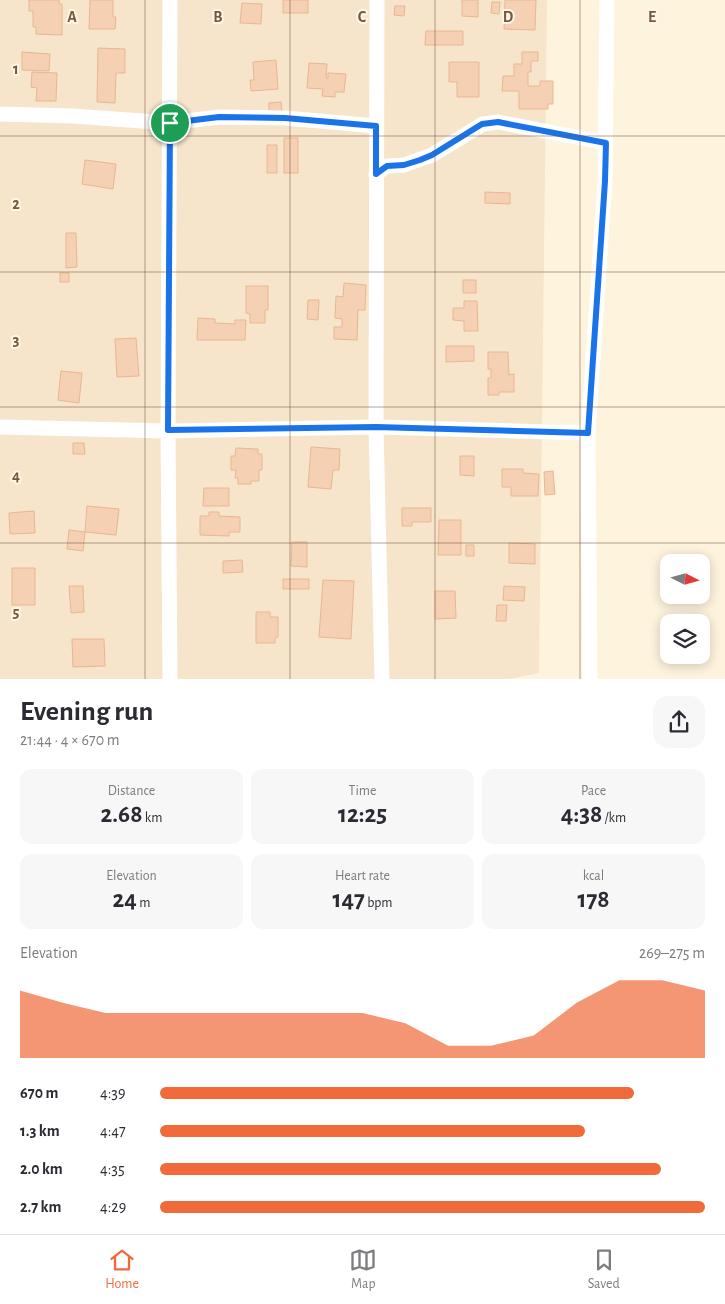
<!DOCTYPE html>
<html lang="en">
<head>
<meta charset="utf-8">
<style>
  body { margin:0; font-family:"Alegreya Sans",sans-serif; background:#f7f7f7; color:#2b2b33; height:100vh; display:flex; flex-direction:column; font-size:19px; white-space:nowrap }
  * { box-sizing:border-box; margin:0 }
  p { font-size:16px; color:#7c7c81 }
  .icon { flex:none; width:28px; height:28px; fill:none; stroke:currentColor; stroke-width:2; stroke-linecap:round; stroke-linejoin:round }
  .map { position:relative; height:679px; overflow:hidden }
  .panel { display:flex; flex-direction:column; background:#fff; flex:1 }
  .panel>* { flex:none }
  .needle { width:32px; rotate:96deg }
  .buttons { position:absolute; left:660px; top:554px; display:grid; gap:10px }
  .buttons a { display:grid; place-items:center; width:50px; height:50px; border-radius:10px; background:#fff; box-shadow:0 2px 12px #0003; font-size:25px }
  .pin { position:absolute; display:grid; place-items:center; width:42px; height:42px; color:#fff; margin:-21px; border:2px solid #fff; border-radius:50%; box-shadow:0 1px 5px #0007 }
  .round { display:grid; place-items:center; flex:none; width:52px; height:52px; border-radius:15px; background:#f7f7f7 }
  .head { display:flex; align-items:center; justify-content:space-between; height:85px; padding:0 20px }
  h1 { font-size:28px; font-weight:700; line-height:38px }
  .stats { display:grid; grid-template-columns:repeat(3,1fr); gap:8px; height:85px; padding:5px 20px }
  .stats div { display:grid; align-content:center; border-radius:12px; background:#f7f7f7; text-align:center }
  .stats b { font-size:25px; font-weight:700 }
  .stats small { font-size:14px; font-weight:400 }
  .stats p { font-size:14px }
  .chart { height:140px; padding:10px 20px }
  .chart p { display:flex; justify-content:space-between }
  .chart svg { width:100%; height:90px; margin-top:5px; fill:#f06b39; opacity:.7 }
  ul { padding:0 20px; list-style:none; font-size:16px }
  li { display:grid; grid-template-columns:80px 60px 1fr; align-items:center; height:38px }
  li i { height:12px; border-radius:6px; background:#f06b39 }
  .dock { display:flex; justify-content:space-around; align-items:center; height:70px; border-top:1px solid #e1e1e2; background:#fff; font-size:14px; color:#7c7c81 }
  .dock a { display:grid; justify-items:center; gap:2px }
  .dock .selected { color:#f06b39 }
  .map>svg:first-child { display:block }
  .residential { fill:#f6e4cb }
  .building { fill:#f5d0b3; stroke:#e8b792 }
  .lines { fill:none; stroke-linecap:round; stroke-linejoin:round }
  .minor { stroke:#fff; stroke-width:15 }
  .route-casing { stroke:#fff; stroke-width:10 }
  .route { stroke:#1a73e8; stroke-width:6 }
  .grid { fill:none; stroke:#745844; stroke-width:1; stroke-opacity:0.55 }
  .grid-label { font-size:16px; text-anchor:middle; font-weight:bold; fill:#745844; stroke:#fff6e4; stroke-width:4; stroke-linejoin:round; paint-order:stroke }
</style>
</head>
<body>
<div class="map">
<svg width="725" height="679" viewBox="0 0 725 679">
  <rect width="100%" height="100%" fill="#fef3dd"/>
  <path class="residential" d="M0,0h547l-8,673 -30,6h-509z"/>
  <path class="building" d="M29,0h30v4h3v31l-26,-1v-7h-3v-16h-4z
    M90,0h23v17h3l-1,12h-26z
    M283,0h25v13h-25z
    M462,0h16v17l-16,-1z
    M505,0h31l-1,30 -31,-1z
    M492,2h8l-1,12 -8,-1z
    M242,3l20,1 -1,20 -21,-1z
    M395,6h10l-1,10 -10,-1z
    M426,31h37v14h-38z
    M98,48l27,1v24h-9l-1,30 -18,-1z
    M22,52l28,2 -1,17 -27,-1z
    M522,52h16v9h-7v11h-3v14h12v-5h13v23h-5v5h-29v-18h-17l1,-15h11v-12h8z
    M276,60l2,29 -27,2 -1,-11h4l-1,-18z
    M449,62h30v35h-22v-15h-8z
    M309,63l18,1 -1,14h2v-5l18,1 -2,18h-9v5l-13,-1 1,-7 -16,-1z
    M32,72l25,1 -1,28h-20l1,-13 -6,-1z
    M281,102l1,9 -13,1v-9z
    M284,138h14v35h-14z
    M267,145h10v28h-10z
    M85,160l31,4 -3,25 -31,-5z
    M485,192l25,1v11l-25,-1z
    M66,233h10l1,34 -11,1z
    M60,273h9v9h-9z
    M463,280h13v13h-13z
    M344,283l22,2 -1,25h-7l-1,30 -23,-1v-12h8v-8l-7,-1 1,-22 7,1z
    M246,286h22v24h-3v13h-15v-9l-4,-1z
    M308,300h11l-1,20 -11,-1z
    M464,301h13l1,30h-14v-10l-11,-1v-12h11z
    M198,318l17,1v4l20,1v-4h11l-1,20h-48z
    M136,338l3,38 -22,1 -2,-38z
    M446,346h28v15l-28,1z
    M488,352h20l1,23 5,-1v18h-15v3h-11v-17h3v-9h-3z
    M61,371l21,2 -3,30 -21,-3z
    M73,443h11l1,11h-12z
    M311,447l29,2 -1,21h-6l-2,19 -23,-2z
    M236,448l22,1v5h4v16h-3v11h-8v3h-13v-6h-3l1,-8h-5v-14h4z
    M460,456h14v20l-14,-1z
    M502,469h21v4l16,1 -1,22h-27v-9h-9z
    M553,471l2,23 -10,1 -1,-23z
    M204,488h25v18h-26z
    M87,506l32,3 -3,26 -31,-3z
    M402,508h29v14h-19v4h-10z
    M34,511l1,22 -25,1 -1,-21z
    M209,512h10v4l21,1v15h-11v4l-29,-1v-19h9z
    M439,520h22v35h-23z
    M69,530l16,2 -2,19 -16,-2z
    M292,542h15v25l-16,-1z
    M509,543l26,1v20l-26,-1z
    M466,545h8v11h-8z
    M242,560l1,12 -20,1v-12z
    M12,568h23v37h-23z
    M283,579h26v10h-26z
    M323,580l31,1 -3,58 -32,-2z
    M69,586h14l1,26 -13,1z
    M504,586l21,1 -1,14 -21,-1z
    M435,591h20l1,27 -21,1z
    M497,605h10l-1,16h-10z
    M256,612h14v5h8v20l-3,1v5h-19z
    M72,639h32l1,27 -32,1z"/>
  <g class="lines">
    <path class="minor" d="M170,0l-2,431 2,248
      M377,0l-1,427 6,252
      M0,114l73,2 97,7 49,-6 66,1 91,8
      M376,174l11,-8 17,-1 28,-10 51,-31 15,-2 108,21
      M0,427l168,4 208,-4 212,6
      M590,679l-2,-246 17,-252 2,-181"/>
  </g>
  <g class="lines">
    <g class="route-casing">
      <path id="route" d="M219,117l66,1 91,8v48l11,-8 17,-1 16,-5 12,-5 50,-31 16,-2 108,21 -1,38 -17,252 -212,-6 -208,3 2,-307z"/>
    </g>
    <use href="#route" class="route"/>
  </g>
  <path class="grid" d="M145,0v679M290,0v679M435,0v679M580,0v679M0,136h725M0,272h725M0,407h725M0,543h725"/>
  <g class="grid-label">
    <text x="72" y="22">A</text>
    <text x="218" y="22">B</text>
    <text x="362" y="22">C</text>
    <text x="508" y="22">D</text>
    <text x="652" y="22">E</text>
    <text x="16" y="74">1</text>
    <text x="16" y="209">2</text>
    <text x="16" y="345">3</text>
    <text x="16" y="481">4</text>
    <text x="16" y="617">5</text>
  </g>
</svg>
<div class="buttons">
<a><svg class="needle" viewBox="-14 -14 28 28"><path d="M0-13l5 13h-10z" fill="#e53935"/><path d="M0 13l5-13h-10z" fill="#7c7c81"/></svg></a>
<a><svg class="icon" aria-label="layers" viewBox="0 0 24 24"><path d="M12 4l9 5-9 5-9-5zM3 14l9 5 9-5"/></svg></a>
</div>
<div class="pin" style="left:170px;top:123px;background:#1e9e55"><svg class="icon" aria-label="arrive" viewBox="0 0 24 24"><path d="M6 21V4h12l-3 4 3 4H6"/></svg></div>
</div>
<section class="panel">
<div class="head"><div><h1>Evening run</h1><p>21:44 · 4 × 670 m</p></div><a class="round"><svg class="icon" aria-label="share" viewBox="0 0 24 24"><path d="M12 15V3M7 8l5-5 5 5M5 13v7h14v-7"/></svg></a></div>
<div class="stats">
<div><p>Distance</p><b>2.68<small> km</small></b></div>
<div><p>Time</p><b>12:25</b></div>
<div><p>Pace</p><b>4:38<small> /km</small></b></div>
</div>
<div class="stats">
<div><p>Elevation</p><b>24<small> m</small></b></div>
<div><p>Heart rate</p><b>147<small> bpm</small></b></div>
<div><p>kcal</p><b>178</b></div>
</div>
<div class="chart"><p><span>Elevation</span>269–275 m</p>
<svg viewBox="0 0 160 44" preserveAspectRatio="none"><path d="M0 44V11L10 17L20 22L30 22L40 22L50 22L60 22L70 22L80 22L90 27L100 38L110 38L120 33L130 17L140 6L150 6L160 11V44z"/></svg>
</div>
<ul>
<li><b>670 m</b>4:39<i style="width:87%"></i></li>
<li><b>1.3 km</b>4:47<i style="width:78%"></i></li>
<li><b>2.0 km</b>4:35<i style="width:92%"></i></li>
<li><b>2.7 km</b>4:29<i style="width:100%"></i></li>
</ul>
</section>
<nav class="dock">
<a class="selected"><svg class="icon" aria-label="home" viewBox="0 0 24 24"><path d="M3 11l9-7 9 7M6 9v11h12V9"/></svg>Home</a>
<a><svg class="icon" aria-label="map" viewBox="0 0 24 24"><path d="M3 6l6-2 6 2 6-2v14l-6 2-6-2-6 2zM9 4v14M15 6v14"/></svg>Map</a>
<a><svg class="icon" aria-label="saved" viewBox="0 0 24 24"><path d="M7 4h10v16l-5-4-5 4z"/></svg>Saved</a>
</nav>
</body>
</html>
